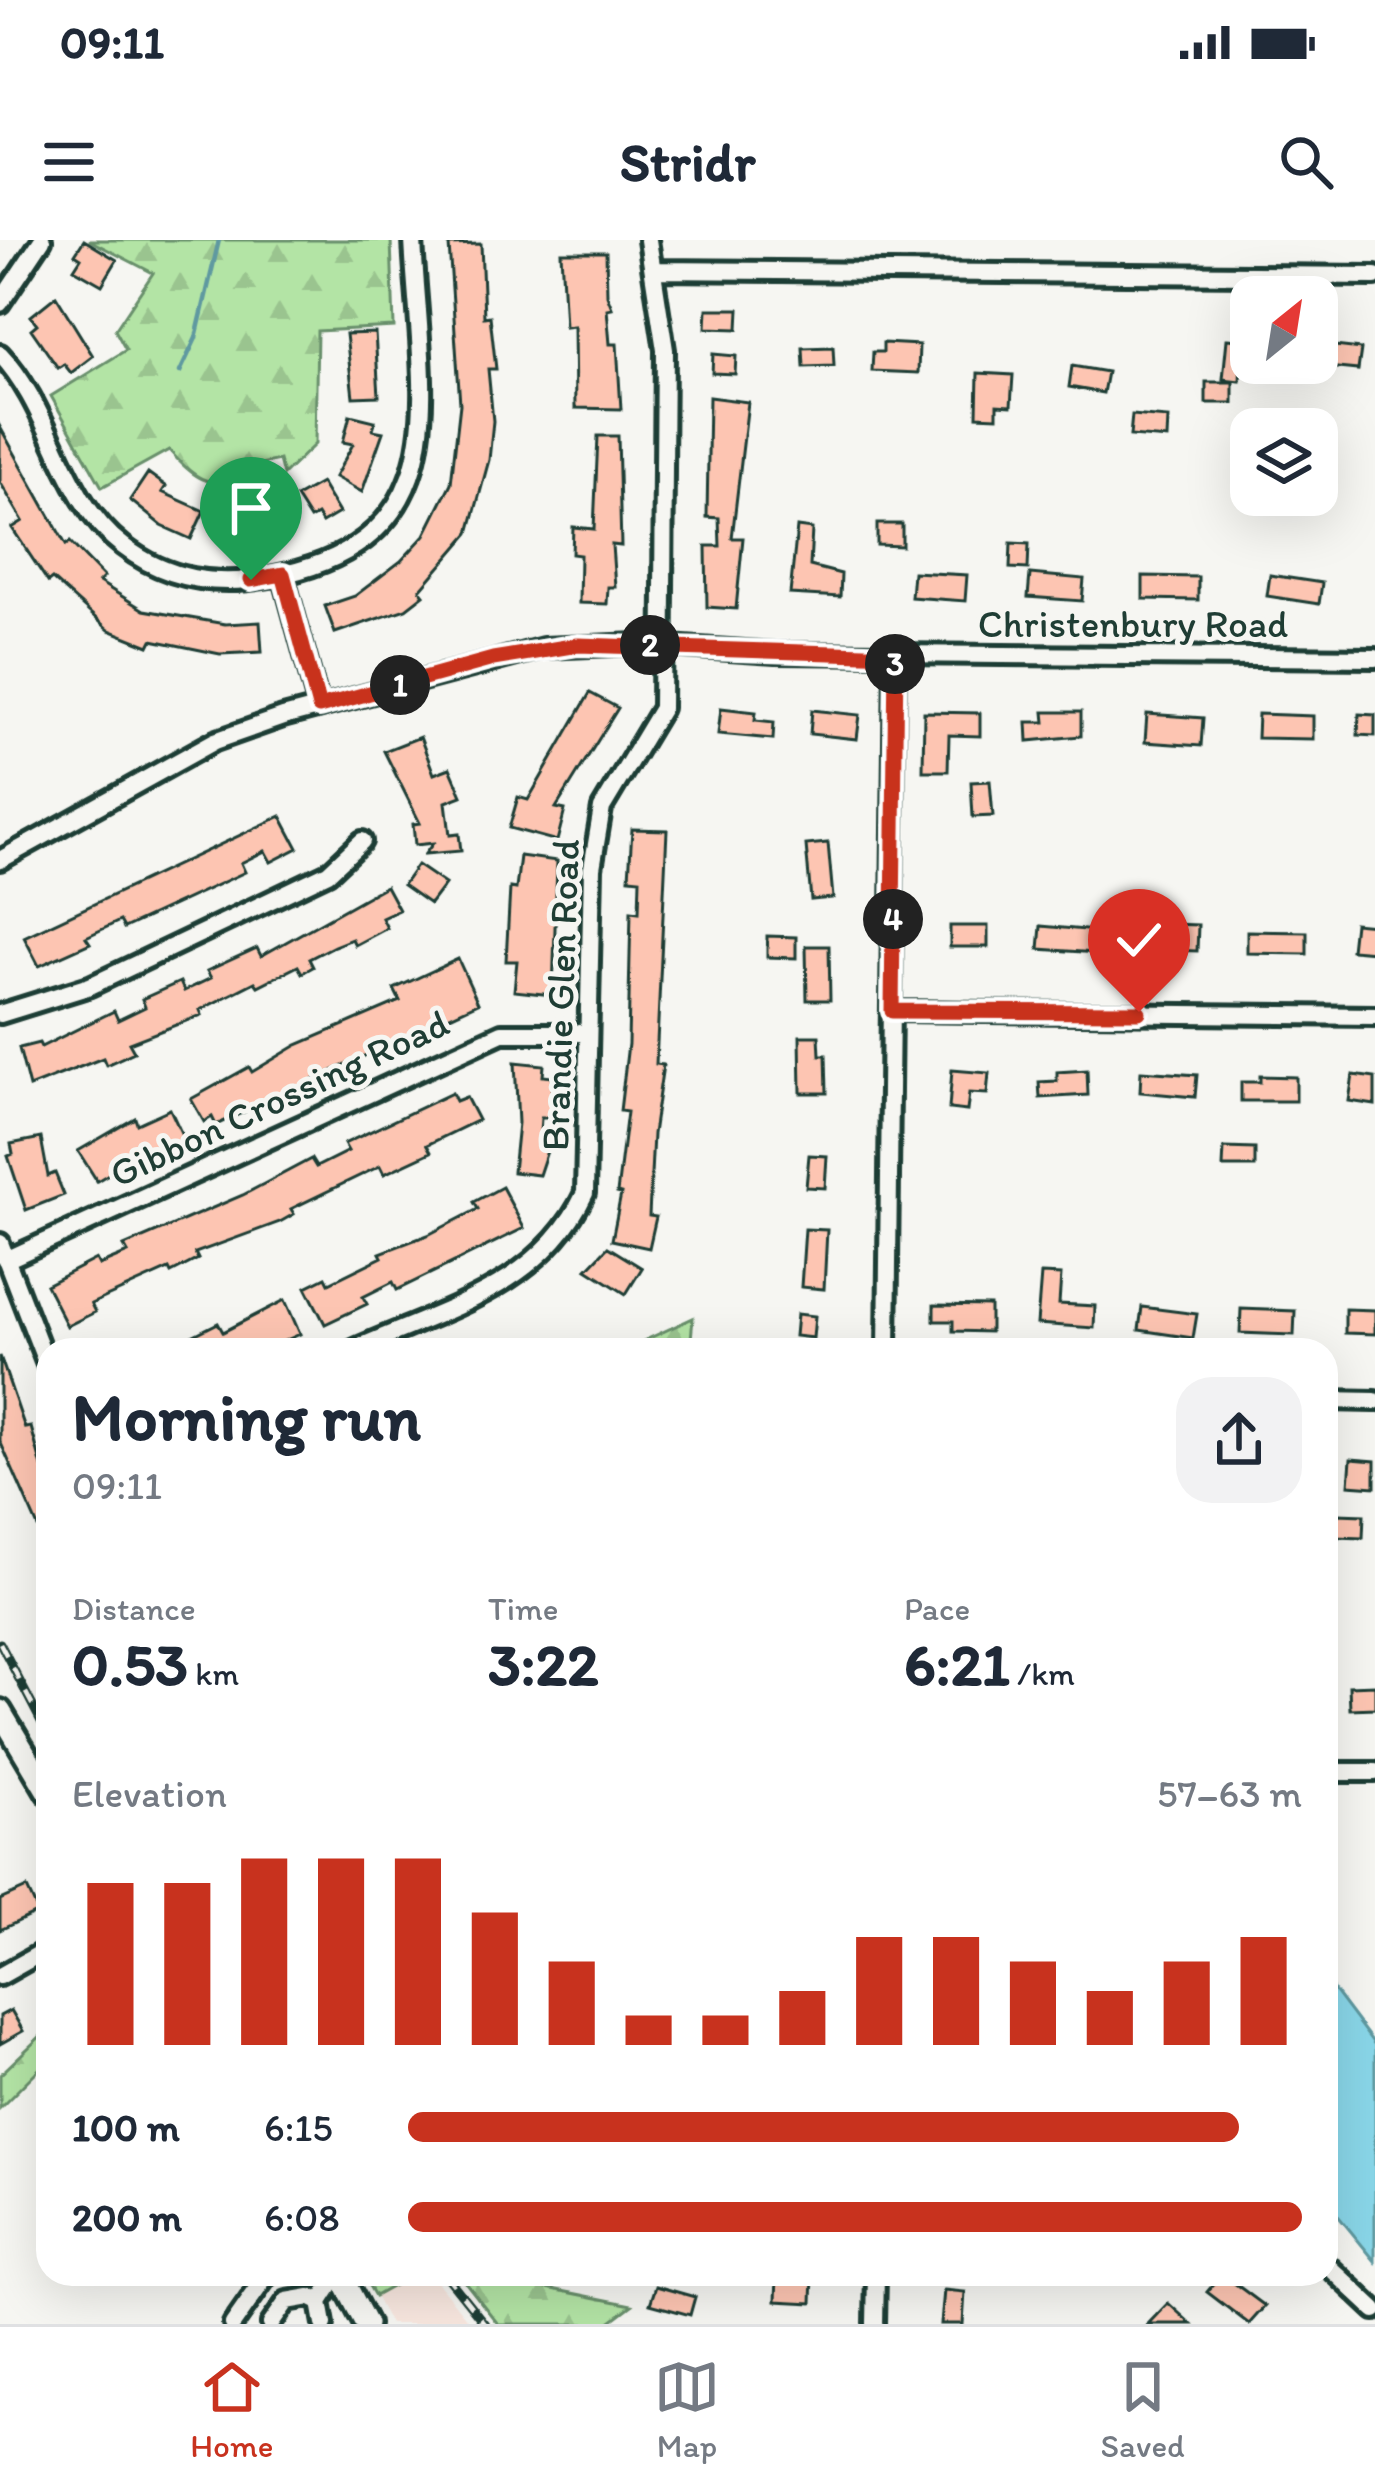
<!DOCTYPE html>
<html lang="en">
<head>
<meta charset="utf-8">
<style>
  body { margin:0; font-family:Itim,sans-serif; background:#f2f2f3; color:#1f2937; height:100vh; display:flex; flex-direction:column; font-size:45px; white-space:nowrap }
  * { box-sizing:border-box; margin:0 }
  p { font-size:39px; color:#747a83 }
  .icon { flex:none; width:66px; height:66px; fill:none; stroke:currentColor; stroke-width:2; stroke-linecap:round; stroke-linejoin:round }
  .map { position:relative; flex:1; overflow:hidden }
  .side { position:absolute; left:36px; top:1098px; width:1302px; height:948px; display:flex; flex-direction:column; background:#fff; border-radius:36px; box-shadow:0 12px 48px #0002 }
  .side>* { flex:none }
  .needle { width:78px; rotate:30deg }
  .buttons { position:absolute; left:1230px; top:36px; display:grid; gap:24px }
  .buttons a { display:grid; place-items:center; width:108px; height:108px; border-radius:24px; background:#fff; box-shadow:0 12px 48px #0002; font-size:60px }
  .pin { position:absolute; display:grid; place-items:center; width:102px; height:102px; color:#fff; margin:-123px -51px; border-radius:50% 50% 50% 0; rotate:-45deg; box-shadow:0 0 12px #0007 }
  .pin .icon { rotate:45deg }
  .km { position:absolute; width:60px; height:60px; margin:-30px; border-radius:50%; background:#222; color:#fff; font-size:33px; line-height:60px; text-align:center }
  .round { display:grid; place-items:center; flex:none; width:126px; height:126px; border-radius:36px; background:#f2f2f3 }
  .headline { display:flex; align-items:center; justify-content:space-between; height:204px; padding:0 36px }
  h1 { font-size:66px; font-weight:800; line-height:90px }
  .metrics { display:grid; grid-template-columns:repeat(3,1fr); gap:18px; height:204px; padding:12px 36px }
  .metrics div { display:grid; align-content:center }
  .metrics b { font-size:60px; font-weight:800 }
  .metrics small { font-size:33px; font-weight:400 }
  .metrics p { font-size:33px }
  .chart { height:336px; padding:24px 36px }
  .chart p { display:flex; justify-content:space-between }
  .chart svg { width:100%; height:216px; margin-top:12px; stroke:#c8321e; stroke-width:6 }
  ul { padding:0 36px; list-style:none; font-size:39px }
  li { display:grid; grid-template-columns:192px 144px 1fr; align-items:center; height:90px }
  li i { height:30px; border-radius:15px; background:#c8321e }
  .status { display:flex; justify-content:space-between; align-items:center; height:84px; padding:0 60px; background:#fff; direction:ltr }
  .status svg { height:33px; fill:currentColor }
  header { display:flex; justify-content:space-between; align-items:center; height:156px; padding:0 36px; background:#fff; font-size:54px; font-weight:800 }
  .dock { display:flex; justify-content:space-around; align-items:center; height:168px; border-top:3px solid #e0e1e3; background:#fff; font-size:33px; color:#747a83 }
  .dock a { display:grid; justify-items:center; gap:6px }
  .dock .on { color:#c8321e }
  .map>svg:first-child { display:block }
  .built { fill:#f8e7df }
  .forest { fill:url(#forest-firs); stroke:#69906c; stroke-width:3 }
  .water { fill:#89d6e8; stroke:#5f99a0; stroke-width:3 }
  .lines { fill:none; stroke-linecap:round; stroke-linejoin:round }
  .stream { stroke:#5f99a0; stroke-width:4.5 }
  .building { fill:#fdc5b2; stroke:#1f3d34; stroke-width:3 }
  .minor-casing { stroke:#1f3d34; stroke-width:26 }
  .major-casing { stroke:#1f3d34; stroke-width:30 }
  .minor { stroke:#f6f6f2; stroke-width:16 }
  .major { stroke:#f6f6f2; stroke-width:21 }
  .rail-casing { stroke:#1f3d34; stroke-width:9 }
  .rail { stroke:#f6f6f2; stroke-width:4.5; stroke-dasharray:14; stroke-linecap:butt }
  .route-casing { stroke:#fff; stroke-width:24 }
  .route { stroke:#c8321e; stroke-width:15 }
  .labels { text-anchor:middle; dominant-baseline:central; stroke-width:10; stroke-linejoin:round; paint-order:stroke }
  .street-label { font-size:39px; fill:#1f3d34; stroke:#f6f6f2 }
</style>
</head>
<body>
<div class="status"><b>09:11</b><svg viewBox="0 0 49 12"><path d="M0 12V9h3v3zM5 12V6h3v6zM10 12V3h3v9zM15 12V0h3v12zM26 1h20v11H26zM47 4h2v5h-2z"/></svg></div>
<header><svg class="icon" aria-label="menu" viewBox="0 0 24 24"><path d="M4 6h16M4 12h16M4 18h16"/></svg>Stridr<svg class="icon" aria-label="search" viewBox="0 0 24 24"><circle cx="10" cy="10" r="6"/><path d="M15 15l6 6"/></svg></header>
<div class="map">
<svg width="1375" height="2084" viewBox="0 0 1375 2084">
  <defs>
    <pattern id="forest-firs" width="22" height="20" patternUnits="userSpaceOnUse" patternTransform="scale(3)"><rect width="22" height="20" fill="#b3e4a5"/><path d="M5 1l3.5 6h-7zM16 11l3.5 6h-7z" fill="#9ac48f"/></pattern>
  </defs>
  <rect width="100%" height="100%" fill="#f6f6f2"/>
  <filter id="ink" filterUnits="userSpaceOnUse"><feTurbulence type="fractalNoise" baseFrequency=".00833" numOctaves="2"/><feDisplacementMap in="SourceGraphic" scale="24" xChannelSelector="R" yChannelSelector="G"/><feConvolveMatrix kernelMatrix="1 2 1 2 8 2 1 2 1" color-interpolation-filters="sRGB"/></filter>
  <g filter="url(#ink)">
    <path class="built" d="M415,2034h16l40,50h-81l-15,-28z"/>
    <path class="forest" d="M89,0h302l3,87 -77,4 -2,113 -32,31 -4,-15 -37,8 4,16c-39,3 -53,-6 -77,-34l-67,37 -51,-91 75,-46 -11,-20 38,-57z
      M693,1078l-3,32h-66z
      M48,1789v31l-48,48v-33z
      M362,2034h53l-40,22z
      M459,2034h18l155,31 -25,19h-109z"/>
    <path class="water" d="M1326,1740l49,65v216l-49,-60z"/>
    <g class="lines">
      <path class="stream" d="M180,132l16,-34 23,-98"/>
    </g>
    <path class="building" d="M84,0l33,20 -15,25 -28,-16 7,-11 -6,-4z
      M481,4l3,73 6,-1 6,53h-8l5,52 -4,39 -20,73 -49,57 4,5 -18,14 -71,24 -10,-27 30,-10 46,-35 24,-26 26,-52 9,-79 -11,-159z
      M561,12h45l1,43 5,13 -5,1 3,35h7l4,65 -46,-1 -1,-82 -9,1z
      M56,56l37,60 -22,17 -7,-9 -6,4 -27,-39 6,-5 -6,-8z
      M707,69h32l-1,20 -32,-1z
      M375,93l4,63 -26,1 -7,-63z
      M1227,99l24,2v22l-10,-1 -1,19 -17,-2z
      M883,103l36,2 -1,28 -46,-2 1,-19h10z
      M1317,104l44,5 -3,21 -41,-4z
      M833,107l1,19 -30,1 -1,-19z
      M713,114l23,2 -1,18 -23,-1z
      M1072,126l35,6 -4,21 -34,-6z
      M978,133l35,2 -2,31 -14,-1v12l-20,-1z
      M1206,142h27v21h-27z
      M709,157l39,5 -16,136h11l-7,71 -29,-2 -1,-61h14l-1,-28 -12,-1z
      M350,175l25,6 -2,9 10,2 -21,60 -27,-15 18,-33 -10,-2z
      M1132,175l36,3 -1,21 -37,-3z
      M0,187l66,118 4,-3 34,35 -5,5 45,28 81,14 35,-2 2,30 -42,2 -68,-14 -3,6 -40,-16 -57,-51 -4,3 -36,-54 11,-7 -23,-39z
      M598,196h20l3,110 -9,-1 3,42h-7l-1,17 -28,-1 1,-48 -8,-1 1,-27 21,2z
      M148,233l18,13 -4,6 42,19 -13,28 -29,-13 -32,-26z
      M321,243l18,30 -17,10 -5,-8 -7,4 -14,-22z
      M281,256l9,35 -61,14 -7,-33z
      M877,284h25v22l-25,-1z
      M797,287l15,2 -2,37 31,8 -1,23 -50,-3z
      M1011,303l18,1 -1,25 -18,-1z
      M913,332l54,3 -2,26 -54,-4z
      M1030,334l54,5 -2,22 -54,-4z
      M1270,335l52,8 -3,21 -52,-8z
      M1143,336l55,1v23l-55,-1z
      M590,453l28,15 -62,100 9,2 -8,31 -48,-13 9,-31 10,3z
      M721,468l35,4 -1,8 19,2 -1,17 -55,-5z
      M812,470l48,5 -3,24 -47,-5z
      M924,472l56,1v23l-31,-1 -1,36h-25z
      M1044,472h37v24l-53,5 -1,-19h18z
      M1147,474l56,4 -2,28 -56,-4z
      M1258,474l55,2v23l-56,-1z
      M1359,474l16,1v21l-17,-1z
      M420,497l14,37 16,-6 12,28 -16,6 4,33 9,-1 2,17 -36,3 8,-11 -18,2 -2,-21 7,-1 -36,-72z
      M990,541l3,35 -20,1 -2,-35z
      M281,576l17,32 -27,14 -6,-11 -24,12 4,9 -121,56 -4,-7 -34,16 4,6 -51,23 -15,-29z
      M632,589l35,1 -11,234 7,1 -10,69 -4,82 7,1 -7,31 -37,-8 9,-46 -4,-1 10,-81 -7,-1 8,-67 3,-133 8,1 1,-33 -11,-1z
      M828,603l5,55 -22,2 -5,-55z
      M520,616l37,5 -4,134 -39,-4 3,-30h-11l4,-73 6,1z
      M417,625l28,19 -15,20 -27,-19z
      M386,646l13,24 -17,8 5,10 -32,17 -3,-6 -18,7 -25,13 4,8 -11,6 -4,-7 -40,20 -3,-4 -55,28 2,5 -73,28 5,9 -28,13 -3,-7 -74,29 -10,-39 20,-5 2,4 73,-36 4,9 27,-13 -3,-8 38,-17 4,9 27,-13 -4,-7 50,-23 4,8z
      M1142,683l56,2 -1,26 -56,-2z
      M1354,683l21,2v27l-24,-2z
      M950,686h38v21h-38z
      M1041,686l56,5 -1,22 -57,-4z
      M1247,691l60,1v22l-60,-1z
      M767,696l29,1v21l-29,-1z
      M806,706h23l1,54h-23z
      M458,719l20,44 -262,122 -4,-8 -8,5 -13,-23 58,-32 3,5 45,-27 103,-44 -6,-12z
      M800,796h19l1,19h6l1,38h-26z
      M515,822l29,3 -1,11 10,1 -2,41h-10l-2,29 9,1 -9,27 -26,-3 5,-49z
      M952,830l37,3 -2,21 -18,-1 -2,18 -18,-2z
      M1087,830l1,25 -48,3 -1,-16 18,-1v-9z
      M1141,831l56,4 -2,22 -55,-5z
      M1353,835l22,3v27l-26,-4z
      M1260,836l36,1v24h-55v-19h19z
      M452,853l4,8 10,-4 12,23 -51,25 4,7 -47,22 -4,-8 -89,43 3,5 -14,8 -85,31 3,6 -27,14 -2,-4 -78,35 4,8 -28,14 -21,-41 50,-26 3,6 29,-12 -4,-7 119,-51 68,-36 5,8 32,-16 -4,-7z
      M170,869l14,30 -53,26 -1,-4 -33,20 -19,-30 57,-33 2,6z
      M41,898l7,38 7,-3 9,22 -38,15 -18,-54 5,-2 -2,-10z
      M1224,908l31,1v18h-32z
      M809,915l18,1 -2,32 -19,-1z
      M502,947l22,41 -127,62 -4,-8 -30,15 4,7 -42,20 -19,-37 20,-10 3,6 53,-26 -2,-4 48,-18 50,-26 -4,-7z
      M805,989l22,1 -3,59 -23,-2z
      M608,1007l34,21 -16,26 -39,-25z
      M1041,1034l20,1 -2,29 36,2 -1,22 -57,-4z
      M285,1060l15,34 -27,12 2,4h-111l54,-27 5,9z
      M934,1065l56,1v26l-37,-1v-10h-19z
      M1142,1067l55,7 -4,24 -54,-8z
      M1241,1069l54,2 -1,24 -54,-2z
      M1345,1069l30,1v24l-30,-1z
      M797,1074l18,2 -2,22 -18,-2z
      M0,1116l25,72 6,-1 17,62v61l-48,-109z
      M1351,1219l24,2v26l-26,-2z
      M1337,1274l27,1 -1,23 -27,-1z
      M1375,1445v23l-25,1 -1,-23z
      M27,1648l11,24 -38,18v-30z
      M11,1770l12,21 -23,13v-28z
      M813,2034l-1,29 -36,-2 1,-25z
      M1222,2034l43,32 -16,18 -42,-32z
      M656,2046l39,11 -5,18 -40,-11z
      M944,2050l21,2 -2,32h-22z
      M1168,2063l23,21h-43z"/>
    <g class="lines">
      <g class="minor-casing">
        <path id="minor" d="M654,30l721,6
          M0,63l42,-63
          M0,114c52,54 61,145 123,192 44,34 93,41 147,31 194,-36 150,-186 143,-337
          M283,335l36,132
          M0,620l215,-119 68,-24 260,-69 95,-4 137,9 600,5
          M892,771l483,5
          M0,774l90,-28 238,-113 34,-32
          M0,1003l48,124
          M6,1020l496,-227h86
          M353,1110c89,-40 188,-63 232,-157l7,-325 10,-60 60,-100 3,-358 -17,-110
          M887,1110l8,-695
          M1326,1160l49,1
          M1326,1532h49
          M0,1736l48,-27
          M1326,2024l49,46
          M233,2084l35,-50
          M271,2084l16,-23 23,-4 10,5
          M324,2084l-4,-22 18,-28
          M875,2084l1,-50"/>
      </g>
      <g class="major-casing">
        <path id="major" d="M0,1471l48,81
          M340,2034l26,50"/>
      </g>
      <use href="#minor" class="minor"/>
      <use href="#major" class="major"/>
      <g class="rail-casing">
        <path id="rail" d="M0,1403l48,92
          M445,2034l40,50"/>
      </g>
      <use href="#rail" class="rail"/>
    </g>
  </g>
  <g class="lines" filter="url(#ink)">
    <g class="route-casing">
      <path id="route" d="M251,340l32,-6 36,133 174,-48 85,-14 318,10 -4,356 247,1"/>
    </g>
    <use href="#route" class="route"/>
  </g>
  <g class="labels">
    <g class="street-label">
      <text x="1133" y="383">Christenbury Road</text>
      <text transform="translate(560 755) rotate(-88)">Brandie Glen Road</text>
      <text transform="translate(279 858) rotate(-25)">Gibbon Crossing Road</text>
    </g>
  </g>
</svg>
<div class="buttons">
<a><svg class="needle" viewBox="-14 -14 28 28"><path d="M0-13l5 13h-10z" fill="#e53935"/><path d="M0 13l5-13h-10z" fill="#747a83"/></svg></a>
<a><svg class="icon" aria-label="layers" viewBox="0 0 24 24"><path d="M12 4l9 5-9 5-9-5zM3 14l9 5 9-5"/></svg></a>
</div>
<div class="pin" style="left:251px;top:340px;background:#1e9e55"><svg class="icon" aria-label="arrive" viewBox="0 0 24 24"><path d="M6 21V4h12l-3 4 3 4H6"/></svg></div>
<div class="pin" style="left:1139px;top:772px;background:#d93025"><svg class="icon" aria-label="check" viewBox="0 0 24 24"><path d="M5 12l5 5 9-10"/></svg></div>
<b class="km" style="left:400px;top:445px">1</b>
<b class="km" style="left:650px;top:405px">2</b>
<b class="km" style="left:895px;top:424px">3</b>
<b class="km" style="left:893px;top:679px">4</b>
<section class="side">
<div class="headline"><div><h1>Morning run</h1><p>09:11</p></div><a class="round"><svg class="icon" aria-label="share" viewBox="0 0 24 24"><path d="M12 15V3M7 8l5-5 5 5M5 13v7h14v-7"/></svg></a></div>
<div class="metrics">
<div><p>Distance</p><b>0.53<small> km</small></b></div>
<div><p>Time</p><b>3:22</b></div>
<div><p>Pace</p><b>6:21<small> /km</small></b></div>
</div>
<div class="chart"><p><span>Elevation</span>57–63 m</p>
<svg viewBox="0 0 160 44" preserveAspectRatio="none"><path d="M5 44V11M15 44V11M25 44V6M35 44V6M45 44V6M55 44V17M65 44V27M75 44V38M85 44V38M95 44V33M105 44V22M115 44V22M125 44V27M135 44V33M145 44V27M155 44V22"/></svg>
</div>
<ul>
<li><b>100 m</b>6:15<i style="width:93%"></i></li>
<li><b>200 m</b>6:08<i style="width:100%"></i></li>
</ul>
</section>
</div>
<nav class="dock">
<a class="on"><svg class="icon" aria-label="home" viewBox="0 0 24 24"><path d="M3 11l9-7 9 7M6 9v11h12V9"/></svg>Home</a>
<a><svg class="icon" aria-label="map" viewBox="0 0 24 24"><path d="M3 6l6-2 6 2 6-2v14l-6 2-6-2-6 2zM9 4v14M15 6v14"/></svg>Map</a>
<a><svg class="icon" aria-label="saved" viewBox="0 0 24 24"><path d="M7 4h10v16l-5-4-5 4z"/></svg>Saved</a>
</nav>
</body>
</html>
